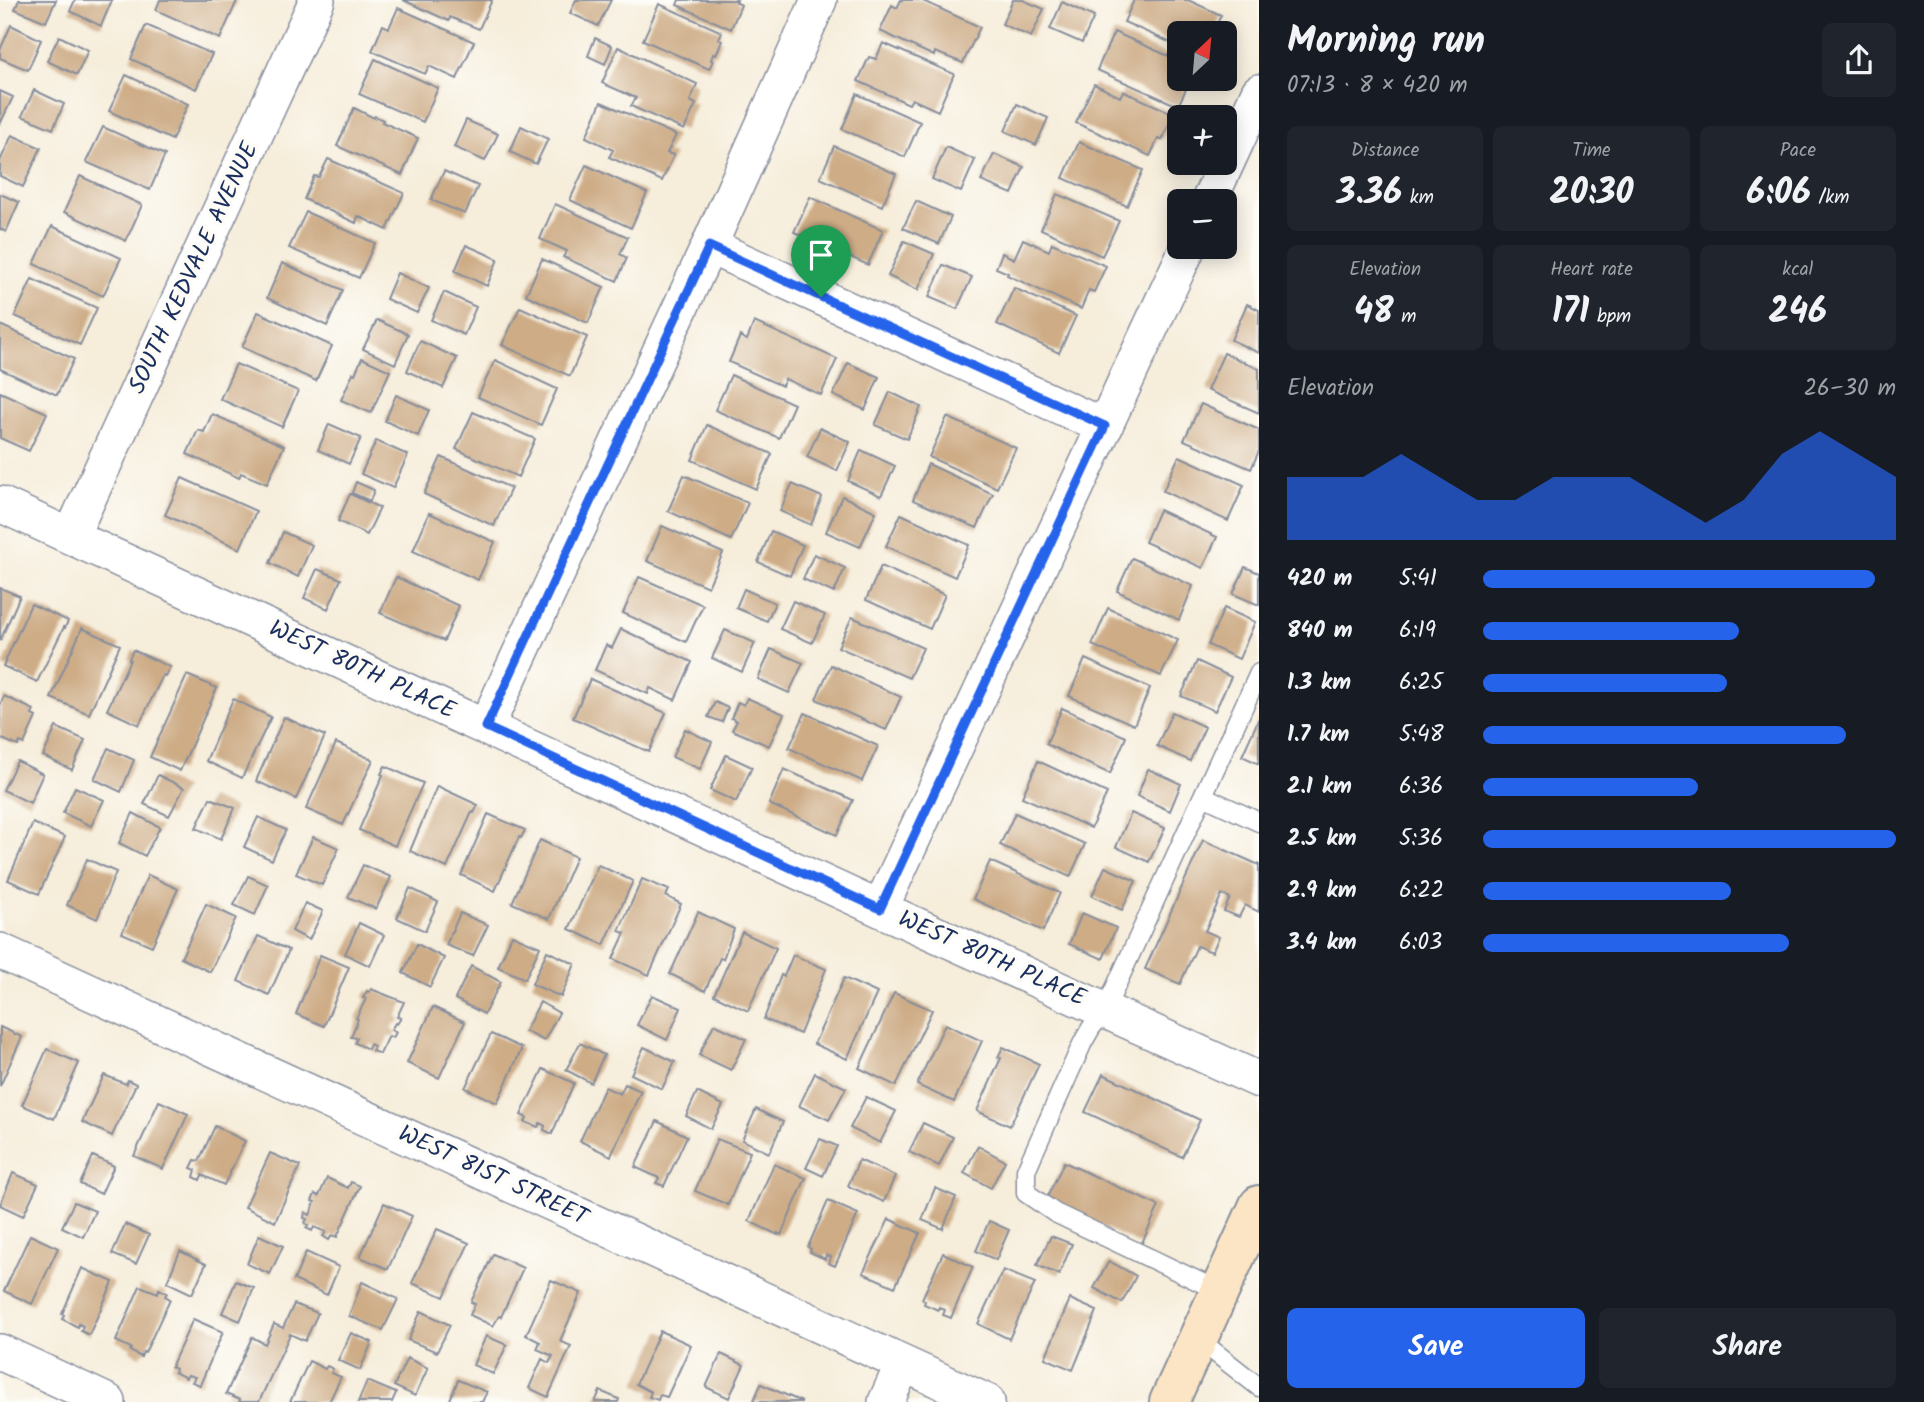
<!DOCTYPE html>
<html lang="en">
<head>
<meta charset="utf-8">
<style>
  body { margin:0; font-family:Kalam,sans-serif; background:#20242c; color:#f1f3f6; height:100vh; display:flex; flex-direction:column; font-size:26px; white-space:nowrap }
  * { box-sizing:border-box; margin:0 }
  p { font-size:23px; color:#9ea1a6 }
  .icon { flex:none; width:38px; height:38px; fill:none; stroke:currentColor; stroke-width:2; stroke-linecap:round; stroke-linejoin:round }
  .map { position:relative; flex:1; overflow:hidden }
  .drawer { display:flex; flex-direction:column; background:#171b24; width:665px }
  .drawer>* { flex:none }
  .needle { width:46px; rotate:26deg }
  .buttons { position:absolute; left:1167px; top:21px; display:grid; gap:14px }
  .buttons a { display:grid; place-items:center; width:70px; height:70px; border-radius:10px; background:#171b24; box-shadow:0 4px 18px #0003; font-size:35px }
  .pin { position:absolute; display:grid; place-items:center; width:60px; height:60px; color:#fff; margin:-72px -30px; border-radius:50% 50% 50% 0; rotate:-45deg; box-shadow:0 0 7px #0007 }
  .pin .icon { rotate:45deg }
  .round { display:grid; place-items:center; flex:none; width:74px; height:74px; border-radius:10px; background:#20242c }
  .overview { display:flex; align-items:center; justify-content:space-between; height:119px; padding:0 28px }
  h1 { font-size:38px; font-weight:600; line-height:52px }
  .figures { display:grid; grid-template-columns:repeat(3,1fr); gap:10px; height:119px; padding:7px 28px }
  .figures div { display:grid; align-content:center; border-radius:10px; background:#20242c; text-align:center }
  .figures b { font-size:35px; font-weight:600 }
  .figures small { font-size:19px; font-weight:400 }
  .figures p { font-size:19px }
  .chart { height:196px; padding:14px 28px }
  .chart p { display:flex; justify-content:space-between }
  .chart svg { width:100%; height:126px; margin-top:7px; fill:#2563eb; opacity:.7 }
  .button { display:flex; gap:14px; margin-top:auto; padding:14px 28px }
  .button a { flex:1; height:80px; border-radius:10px; background:#2563eb; color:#fff; font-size:28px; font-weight:600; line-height:80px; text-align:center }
  .button a+a { background:#20242c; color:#f1f3f6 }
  ul { padding:0 28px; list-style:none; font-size:23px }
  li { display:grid; grid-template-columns:112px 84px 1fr; align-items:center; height:52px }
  li i { height:18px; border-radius:9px; background:#2563eb }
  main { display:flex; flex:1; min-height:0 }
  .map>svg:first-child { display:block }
  .building { fill:#cdac86 }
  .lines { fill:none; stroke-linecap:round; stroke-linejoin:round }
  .service-casing { stroke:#888e9c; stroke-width:21 }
  .minor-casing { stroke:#888e9c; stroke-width:38 }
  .secondary-casing { stroke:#888e9c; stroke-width:42 }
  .service { stroke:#fff; stroke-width:18 }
  .minor { stroke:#fff; stroke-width:35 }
  .secondary { stroke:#fce5c4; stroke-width:38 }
  .route-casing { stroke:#fff; stroke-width:14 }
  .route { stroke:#2563eb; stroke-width:9 }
  .labels { text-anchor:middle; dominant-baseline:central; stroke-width:7; stroke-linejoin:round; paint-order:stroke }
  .street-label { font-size:24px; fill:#1b2f5e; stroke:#fdfcf7 }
</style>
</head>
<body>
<main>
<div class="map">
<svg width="1259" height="1402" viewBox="0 0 1259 1402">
  <rect width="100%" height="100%" fill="#fdfcf7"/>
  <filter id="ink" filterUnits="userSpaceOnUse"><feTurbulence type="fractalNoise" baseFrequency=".0143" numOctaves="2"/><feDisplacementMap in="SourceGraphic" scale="14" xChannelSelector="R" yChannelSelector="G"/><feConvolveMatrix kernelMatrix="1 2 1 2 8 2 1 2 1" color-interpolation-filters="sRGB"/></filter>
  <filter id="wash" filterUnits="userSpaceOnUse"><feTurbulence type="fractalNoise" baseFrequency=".00686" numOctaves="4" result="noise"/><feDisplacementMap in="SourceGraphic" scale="28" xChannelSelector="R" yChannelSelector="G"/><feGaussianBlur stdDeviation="1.57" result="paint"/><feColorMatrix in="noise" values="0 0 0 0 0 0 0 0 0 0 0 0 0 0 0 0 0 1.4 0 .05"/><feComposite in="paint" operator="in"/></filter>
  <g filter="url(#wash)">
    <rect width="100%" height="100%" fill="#f6edda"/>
    <g id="blocks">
      <path class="building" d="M19,0h37l-10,22 -31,-13z
        M75,0h37l-11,26 -31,-15z
        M160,0h75l2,1 -17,38 -64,-29z
        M403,0h89l-13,29 -29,-12 -1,4z
        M576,0h35l-13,26 -28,-13z
        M679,0h58l-1,2 5,3 -10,24 -54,-24z
        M901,0h20l59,27 -17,36 -28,-11 -1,4 -54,-25 12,-26 5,3z
        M1013,0h10l21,9 -13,28 -29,-13z
        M1134,0h54l33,15 -8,18h-33v14l-56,-25z
        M1062,2l32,15 -12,26 -32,-14z
        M659,4l63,28 -3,7 3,2 -6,14 -3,-1 -2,6 2,1 -4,8 -66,-29z
        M398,8l76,34 -17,37 -28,-13 -4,8 -53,-23 11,-26 6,3z
        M11,25l30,15 -13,30 -28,-12v-8z
        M146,25l66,29 -16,35 -65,-30z
        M1114,32l66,29v18h6l-3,6 4,2 -9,19 -81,-36z
        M59,36l29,14 -11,25 -30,-14z
        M595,38l17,8 -7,18 -17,-8z
        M883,43l71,31 -16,37 -26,-12 -3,5 -51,-23 11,-24 7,2z
        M618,47l79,37 -7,17 6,3 -12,26 -53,-24 5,-8 -34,-15z
        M375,59l63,29 -15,34 -64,-28z
        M126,75l62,29 -16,36 -63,-29z
        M1094,84l26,13 3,-6 51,23 -12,26 -4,-1 -8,17 -74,-33z
        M34,90l30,14 -11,25 -31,-13z
        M0,91l13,6 -13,27z
        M857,94l63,28 -15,35 -63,-28z
        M601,102l75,33 -9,18 7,2 -12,26 -53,-24 4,-7 -27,-13z
        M1017,104l31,14 -12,27 -31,-14z
        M354,108l20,10 1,-2 8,4 -1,2 36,16 -16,37 -65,-29z
        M466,120l32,14 -13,27 -31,-14z
        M521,126l27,13 -12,25 -26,-12z
        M103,127l62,28 -15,35 -64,-28z
        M12,135l29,13 -18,39 -23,-11v-15z
        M1079,142l64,28 -16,36 -64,-28z
        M834,146l62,28 -14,32 -62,-28z
        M946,147l29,13 -14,32 -29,-13z
        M994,154l30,13 -12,27 -31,-13z
        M328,159l76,34 -17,37 -29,-14 -2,7 -52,-24 10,-23 5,1z
        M586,165l61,28 -16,35 -61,-28z
        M444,171l34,15 -13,28 -34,-14z
        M80,176l62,29 -16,36 -62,-29z
        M0,194l19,8 -13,30 -6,-3z
        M1057,194l62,27 -17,35 -61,-27z
        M810,197l73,33 -15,35 -74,-33z
        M916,201l35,16 -12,27 -36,-16z
        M555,204l73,33 -8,17 7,4 -10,23 -54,-24 4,-6 -27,-12z
        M306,212l69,31 -16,35 -70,-30z
        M52,226l69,32 -18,38 -69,-32z
        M1023,239l26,12 3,-8 54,23 -12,26 -5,-2 -8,19 -74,-34 1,-2 -12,-5 6,-15 12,6z
        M904,241l30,13 -16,36 -30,-14z
        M466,245l32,14 -11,27 -32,-15z
        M542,259l62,28 -16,36 -62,-28z
        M282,263l61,27 -16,36 -60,-28z
        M943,265l29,12 -15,32 -28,-12z
        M397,273l32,15 -12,25 -31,-14z
        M32,279l65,29 -17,37 -65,-29z
        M1014,288l62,28 -17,37 -62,-29z
        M444,292l32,15 -12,28 -33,-15z
        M1247,304l12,6v43l-28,-13z
        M520,307l67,30 -17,39 -68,-31z
        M258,312l74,34 -16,35 -74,-34z
        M377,320l31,14 -13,30 -32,-15z
        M754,322l83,37 -16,36 -36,-16 -3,7 -53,-24 11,-26 7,4z
        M0,325l74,34 -17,36 -57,-26z
        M420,341l37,17 -14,30 -36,-17z
        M1224,353l35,16v44l-52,-23z
        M362,358l28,13 -19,42 -30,-13 12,-27 2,1z
        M495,360l62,29 -16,36 -63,-28z
        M848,363l31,14 -14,33 -32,-15z
        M236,364l62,27 -16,36 -62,-28z
        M731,375l63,29 -15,34 -64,-28z
        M0,392l47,21 -18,38 -29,-13z
        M890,392l31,15 -14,32 -32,-14z
        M396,395l33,15 -11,26 -33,-15z
        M1201,404l58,26v21l-8,18 -67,-29z
        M473,412l62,27 -17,38 -62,-28z
        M212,414l72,32 -17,38 -26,-11 -2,5 -52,-24 11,-24 6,2z
        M947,417l69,31 -19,40 -68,-31z
        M329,424l32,14 -12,26 -31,-14z
        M707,425l65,29 -16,35 -64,-29z
        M820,428l30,14 -13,29 -30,-14z
        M376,441l32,14 -15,33 -32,-14z
        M861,450l34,16 -14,30 -33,-15z
        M1179,456l65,29 -16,36 -65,-30z
        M441,457l70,31 -17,38 -70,-32z
        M928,464l65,30 -16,34 -64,-28z
        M684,475l64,28 -17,37 -63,-29z
        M182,478l74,33 -16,38 -75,-34z
        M356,482l18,8 -4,11 -18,-8z
        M792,484l30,13 -11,28 -31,-14z
        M350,494l30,14 -13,27 -29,-14z
        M842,496l34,16 -16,35 -34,-15z
        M1159,510l58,27 -14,31 -58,-26z
        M429,513l66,29 -17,38 -65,-29z
        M901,514l68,31 -14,32 -69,-31z
        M662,526l61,27 -15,34 -61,-26z
        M771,531l32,14 -13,31 -32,-14z
        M283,532l29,13 -14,32 -28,-14z
        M814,554l31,14 -11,25 -31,-14z
        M1132,558l61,28 -14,34 -62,-29z
        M881,566l64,29 -15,34 -64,-29z
        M1245,567l14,6v32l-26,-11z
        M317,569l24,10 -13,30 -24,-11z
        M396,577l63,29 -15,35 -64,-28z
        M639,577l64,28 -17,37 -63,-29z
        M0,588l20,8 -20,45z
        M744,589l31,14 -8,18 -31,-13z
        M793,601l32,14 -13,28 -32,-14z
        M31,604l37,17 -3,7 -1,-1 -27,55 -34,-16z
        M1108,608l70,32 -17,36 -69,-31z
        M1224,608l31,14 -16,37 -31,-14z
        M852,617l71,31 -14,30 -71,-31z
        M82,628l38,17 -31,69 -38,-16z
        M621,629l71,33 -17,38 -25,-12 -2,6 -53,-24 11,-25 6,3z
        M725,630l30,13 -13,29 -30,-14z
        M771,649l32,14 -14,30 -31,-14z
        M133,650l37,17 -5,9 -2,-1 -24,50 -32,-15 23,-50 -1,-1z
        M1085,659l65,29 -16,37 -65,-29z
        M1197,661l34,16 -16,34 -34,-15z
        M831,665l70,32 -15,33 -70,-31z
        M187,675l30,13 -37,83 -30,-14z
        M590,679l76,34 -17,39 -76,-34z
        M4,696l30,14 -2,5 4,2 -12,27 -4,-2 -2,4 -18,-8v-33z
        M747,698l37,16 -15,32 -37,-16 5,-9 -6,-3 7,-16 6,3z
        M233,699l38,18 -29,61 -36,-17z
        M715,702l13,6 -6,14 -14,-5z
        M1062,708l64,29 -16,37 -64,-30z
        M1172,712l33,15 -15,34 -33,-15z
        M805,713l73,33 -16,35 -73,-33z
        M284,717l41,19 -29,63 -40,-18z
        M1259,718v46l-17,-8z
        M56,727l29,13 -13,30 -29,-14z
        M685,729l27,13 -12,27 -28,-12z
        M336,743l37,17 -30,65 -37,-16z
        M108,748l26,12 -13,32 -27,-13z
        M726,755l26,12 -16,35 -26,-12z
        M17,761l26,13 -13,29 -27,-13z
        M1038,761l69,32 -16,35 -69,-31z
        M385,766l38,17 -28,63 -36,-16 24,-55 -2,-1z
        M784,769l69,31 -16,35 -68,-31z
        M1148,769l33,15 -11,27 -33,-15z
        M158,775l26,13 -15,28 -25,-12z
        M437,786l41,19 -4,8 -2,-1 -25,56 -37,-17z
        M75,787l29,13 -13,26 -28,-13z
        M210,798l25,10 -14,31 -25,-11z
        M133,813l27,14 -15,29 -26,-13z
        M1015,813l70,31 -15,33 -70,-32z
        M1131,813l34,15 -16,34 -33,-15z
        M488,814l37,16 -4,8 -2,-1 -24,54 -34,-16z
        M258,817l28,13 -14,30 -28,-13z
        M33,823l32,14 -26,57 -31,-14z
        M313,837l26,11 -17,37 -26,-11z
        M540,840l36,17 -27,62 -37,-16z
        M1203,840l56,25v47l-14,-7 -6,12 -15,-6 6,-13 -8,-4 -17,37 14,6 -7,15 -15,-6 -17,38 -35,-15z
        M87,859l29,13 -19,47 -30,-14z
        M990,861l70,32 -17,38 -70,-32z
        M363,865l28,12 -15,32 -28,-12z
        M598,865l35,16 -29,64 -35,-16z
        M1105,867l31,14 -14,29 -30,-14z
        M148,875l30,14 -26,57 -30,-13z
        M248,876l20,9 -13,30 -21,-10z
        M642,879l27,11 -3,6 15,8 -32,71 -36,-16 12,-26 -6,-2z
        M410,888l28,14 -13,29 -28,-13z
        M305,903l18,8 -14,29 -17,-9z
        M206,904l30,14 -26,54 -29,-14z
        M698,912l36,17 -11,30 -3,-1 -15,33 -35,-17z
        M460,913l28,12 -15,31 -27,-11z
        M1082,913l34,15 -13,31 -34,-15z
        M359,923l25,12 -14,31 -25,-12z
        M742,932l34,16 -28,63 -34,-16z
        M512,935l28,12 -15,32 -27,-12z
        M258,936l31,14 -20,45 -31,-14z
        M417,944l27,14 -14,29 -27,-14z
        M547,951l28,13 -14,33 -29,-13z
        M320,955l29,12 -25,59 -28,-12z
        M793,955l33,14 -26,65 -36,-15 17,-44 3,1z
        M471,966l30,16 -17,32 -29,-15z
        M844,978l33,15 -30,66 -33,-15z
        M371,989l33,13 -7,15 4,1 -4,6 -2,-1 -4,7 5,2 -3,6 -4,-2 -9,18 -8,-3 2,-5 -4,-2 -2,5 -13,-6 2,-5 -6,-1 7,-18 -2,-1 10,-19 -3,-1 4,-7 3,1z
        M894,993l38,17 -36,76 -37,-18z
        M652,995l29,13 -14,32 -30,-15z
        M540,1002l19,11 -15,28 -19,-10z
        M433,1007l32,15 -26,56 -32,-15z
        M714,1024l32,15 -15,31 -32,-15z
        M945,1024l37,17 -28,61 -37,-17z
        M0,1027l22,10 -22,49z
        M491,1034l31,14 -25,55 -32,-15z
        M580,1043l24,12 -13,28 -25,-13z
        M644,1047l31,15 -13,27 -31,-15z
        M1003,1047l36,17 -29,62 -33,-15 24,-53 -3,-1z
        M47,1049l32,14 -25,56 -32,-14z
        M543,1069l31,14 -22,51 -8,-4 1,-4 -5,-3 -2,4 -13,-5 2,-4 -6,-3z
        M815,1073l31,15 -17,32 -30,-14z
        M1103,1074l97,46 -18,37 -97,-45z
        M104,1075l22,9 2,-4 8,4 -24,52 -30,-14z
        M625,1084l16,7 -30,65 -31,-15 25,-54 15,7z
        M697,1092l26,13 -12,24 -25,-13z
        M866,1097l30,14 -16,32 -30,-15z
        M159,1101l29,13 -25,55 -29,-13z
        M756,1109l27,13 -14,31 -27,-13z
        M657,1121l30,15 -23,50 -8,-3 3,-5 -24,-11z
        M923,1123l30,14 -14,29 -30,-14z
        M215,1126l30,15 -21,44 -22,-10 -2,5 -6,-3 2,-7 -5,-2 4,-8 4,1z
        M717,1139l33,13 -22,53 -33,-14z
        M820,1139l17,7 -14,30 -17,-8z
        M978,1146l27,15 -14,27 -27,-15z
        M270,1153l30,13 -25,56 -30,-15z
        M93,1156l21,10 -13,28 -21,-10z
        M859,1160l36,16 -11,26 -36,-16z
        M1064,1162l95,44 -18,39 -95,-45z
        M774,1164l32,14 -25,57 -3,-2v2l-29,-14z
        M13,1173l25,11 -15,32 -23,-11z
        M327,1178l21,10 3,-6 9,4 -23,51 -5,-2 -3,5 -6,-4 3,-4 -12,-5 -2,4 -6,-3 2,-3 -3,-2 2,-4 -3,-1 1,-6 5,3 5,-13 -3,-1 3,-7 4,2z
        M935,1188l21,9 -13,32 -21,-9z
        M828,1201l30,13 -23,52 -7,-3 3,-6 -5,-2 -1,4 -15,-7 1,-3 -3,-2z
        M74,1202l21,9 -12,26 -21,-10z
        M384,1203l28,13 -24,53 -28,-12z
        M889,1219l31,14 -25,54 -32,-14z
        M989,1221l20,9 -13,30 -20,-9z
        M125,1224l24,11 -13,29 -24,-10z
        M437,1229l32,14 -25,54 -32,-14z
        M30,1235l28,13 -26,56 -28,-13z
        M259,1235l24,11 -13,28 -23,-10z
        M1051,1236l21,8 -13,31 -22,-10z
        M180,1251l26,13 -14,30 -25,-12z
        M306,1252l33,15 -12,28 -33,-15z
        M943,1253l30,14 -22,51 -8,-3 2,-5 -6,-3 -1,3 -14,-6 1,-3 -3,-2z
        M493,1254l30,14 -22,49 -2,-1 -6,10 -23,-11 5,-11 -4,-2z
        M1109,1261l27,15 -14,27 -28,-15z
        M82,1268l31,14 -24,53 -8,-4 2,-5 -4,-2 -1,3 -16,-8 2,-4 -2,-1z
        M1003,1270l32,13 -26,56 -31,-15z
        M551,1280l30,13 -21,48 11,5 -23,51 -19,-9 13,-29 7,4 4,-7 -16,-7 3,-7 -14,-7z
        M236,1281l18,7 -14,33 -18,-8z
        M362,1282l36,17 -15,31 -34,-14z
        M140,1286l18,7 1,-4 8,4 -2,3 5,3 -25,54 -2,-1 -2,5 -11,-6 1,-3 -15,-7z
        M1070,1299l27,12 -24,59 -28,-12z
        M294,1304l24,9 -13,28 -15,-7 -31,68h-20l1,-2 -14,-6 26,-57 13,7 9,-20 9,4z
        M421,1311l29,14 -13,27 -29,-12z
        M193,1319l30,13 -23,53 -8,-3 3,-5 -7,-2 -2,3 -12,-6 1,-3 -4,-2z
        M660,1331l31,14 -24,52 -7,-2 -2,5 -9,-3 2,-5 -15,-8z
        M351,1333l21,9 -12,28 -22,-10z
        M486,1336l21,9 -14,29 -20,-9z
        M721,1354l23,11 -15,33 -23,-11z
        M407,1358l21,10 -13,28 -21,-10z
        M309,1361l16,8 2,-3 6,3 -2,4 10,4 -12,25h-39z
        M458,1380l29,12 -5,10h-33z
        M367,1381l29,12 -4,9h-34z
        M761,1384l41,18h-49z
        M600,1391l19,8 -1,3h-23z"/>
    </g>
  </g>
  <g filter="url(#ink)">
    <use href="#blocks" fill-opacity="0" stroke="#888e9c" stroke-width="2"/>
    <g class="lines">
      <g class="service-casing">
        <path id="service" d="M1203,796l56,26
          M1219,1291l-164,-78 -29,-20v-23l57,-128 8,-14 14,-18 154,-337
          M1198,1339l61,48"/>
      </g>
      <g class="minor-casing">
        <path id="minor" d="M1209,201l50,-109
          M709,246l396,181
          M0,504l880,405 379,171
          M71,536l246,-536
          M486,727l223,-481 110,-246
          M880,909l308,-662
          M0,951l987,451
          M0,1352l108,50
          M886,1402l17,-38"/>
      </g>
      <g class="secondary-casing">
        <path id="secondary" d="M1169,1402l90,-197"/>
      </g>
      <use href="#service" class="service"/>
      <use href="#minor" class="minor"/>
      <use href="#secondary" class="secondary"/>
    </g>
  </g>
  <g class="lines" filter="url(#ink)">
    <g class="route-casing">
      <path id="route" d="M709,246l396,180 -225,483 -394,-182z"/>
    </g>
    <use href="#route" class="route"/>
  </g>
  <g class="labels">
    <g class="street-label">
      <text transform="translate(194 268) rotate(-65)">SOUTH KEDVALE AVENUE</text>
      <text transform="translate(362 670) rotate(25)">WEST 80TH PLACE</text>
      <text transform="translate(992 959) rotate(24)">WEST 80TH PLACE</text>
      <text transform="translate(493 1176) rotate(25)">WEST 81ST STREET</text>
    </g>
  </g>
</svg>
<div class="buttons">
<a><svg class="needle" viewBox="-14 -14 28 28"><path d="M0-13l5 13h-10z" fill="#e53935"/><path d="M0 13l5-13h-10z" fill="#9ea1a6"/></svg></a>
<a>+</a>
<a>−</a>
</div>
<div class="pin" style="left:821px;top:297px;background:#1e9e55"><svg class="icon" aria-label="arrive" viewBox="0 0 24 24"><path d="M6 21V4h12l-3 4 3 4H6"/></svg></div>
</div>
<section class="drawer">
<div class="overview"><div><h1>Morning run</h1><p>07:13 · 8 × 420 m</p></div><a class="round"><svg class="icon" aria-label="share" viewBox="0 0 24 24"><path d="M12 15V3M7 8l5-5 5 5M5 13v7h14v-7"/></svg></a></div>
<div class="figures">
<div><p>Distance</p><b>3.36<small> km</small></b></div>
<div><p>Time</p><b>20:30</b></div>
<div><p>Pace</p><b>6:06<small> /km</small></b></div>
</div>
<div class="figures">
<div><p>Elevation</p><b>48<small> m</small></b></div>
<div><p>Heart rate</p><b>171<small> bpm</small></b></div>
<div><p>kcal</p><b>246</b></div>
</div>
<div class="chart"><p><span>Elevation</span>26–30 m</p>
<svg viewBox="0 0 160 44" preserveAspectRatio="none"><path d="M0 44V22L10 22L20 22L30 14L40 22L50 30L60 30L70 22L80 22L90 22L100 30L110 38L120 30L130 14L140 6L150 14L160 22V44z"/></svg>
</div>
<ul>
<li><b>420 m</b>5:41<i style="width:95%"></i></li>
<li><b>840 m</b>6:19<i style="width:62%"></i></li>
<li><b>1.3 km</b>6:25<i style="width:59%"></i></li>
<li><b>1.7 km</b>5:48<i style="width:88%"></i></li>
<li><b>2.1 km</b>6:36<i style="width:52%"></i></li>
<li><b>2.5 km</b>5:36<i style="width:100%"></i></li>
<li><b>2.9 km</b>6:22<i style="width:60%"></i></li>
<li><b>3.4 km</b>6:03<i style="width:74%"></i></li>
</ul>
<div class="button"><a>Save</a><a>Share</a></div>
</section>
</main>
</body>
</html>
